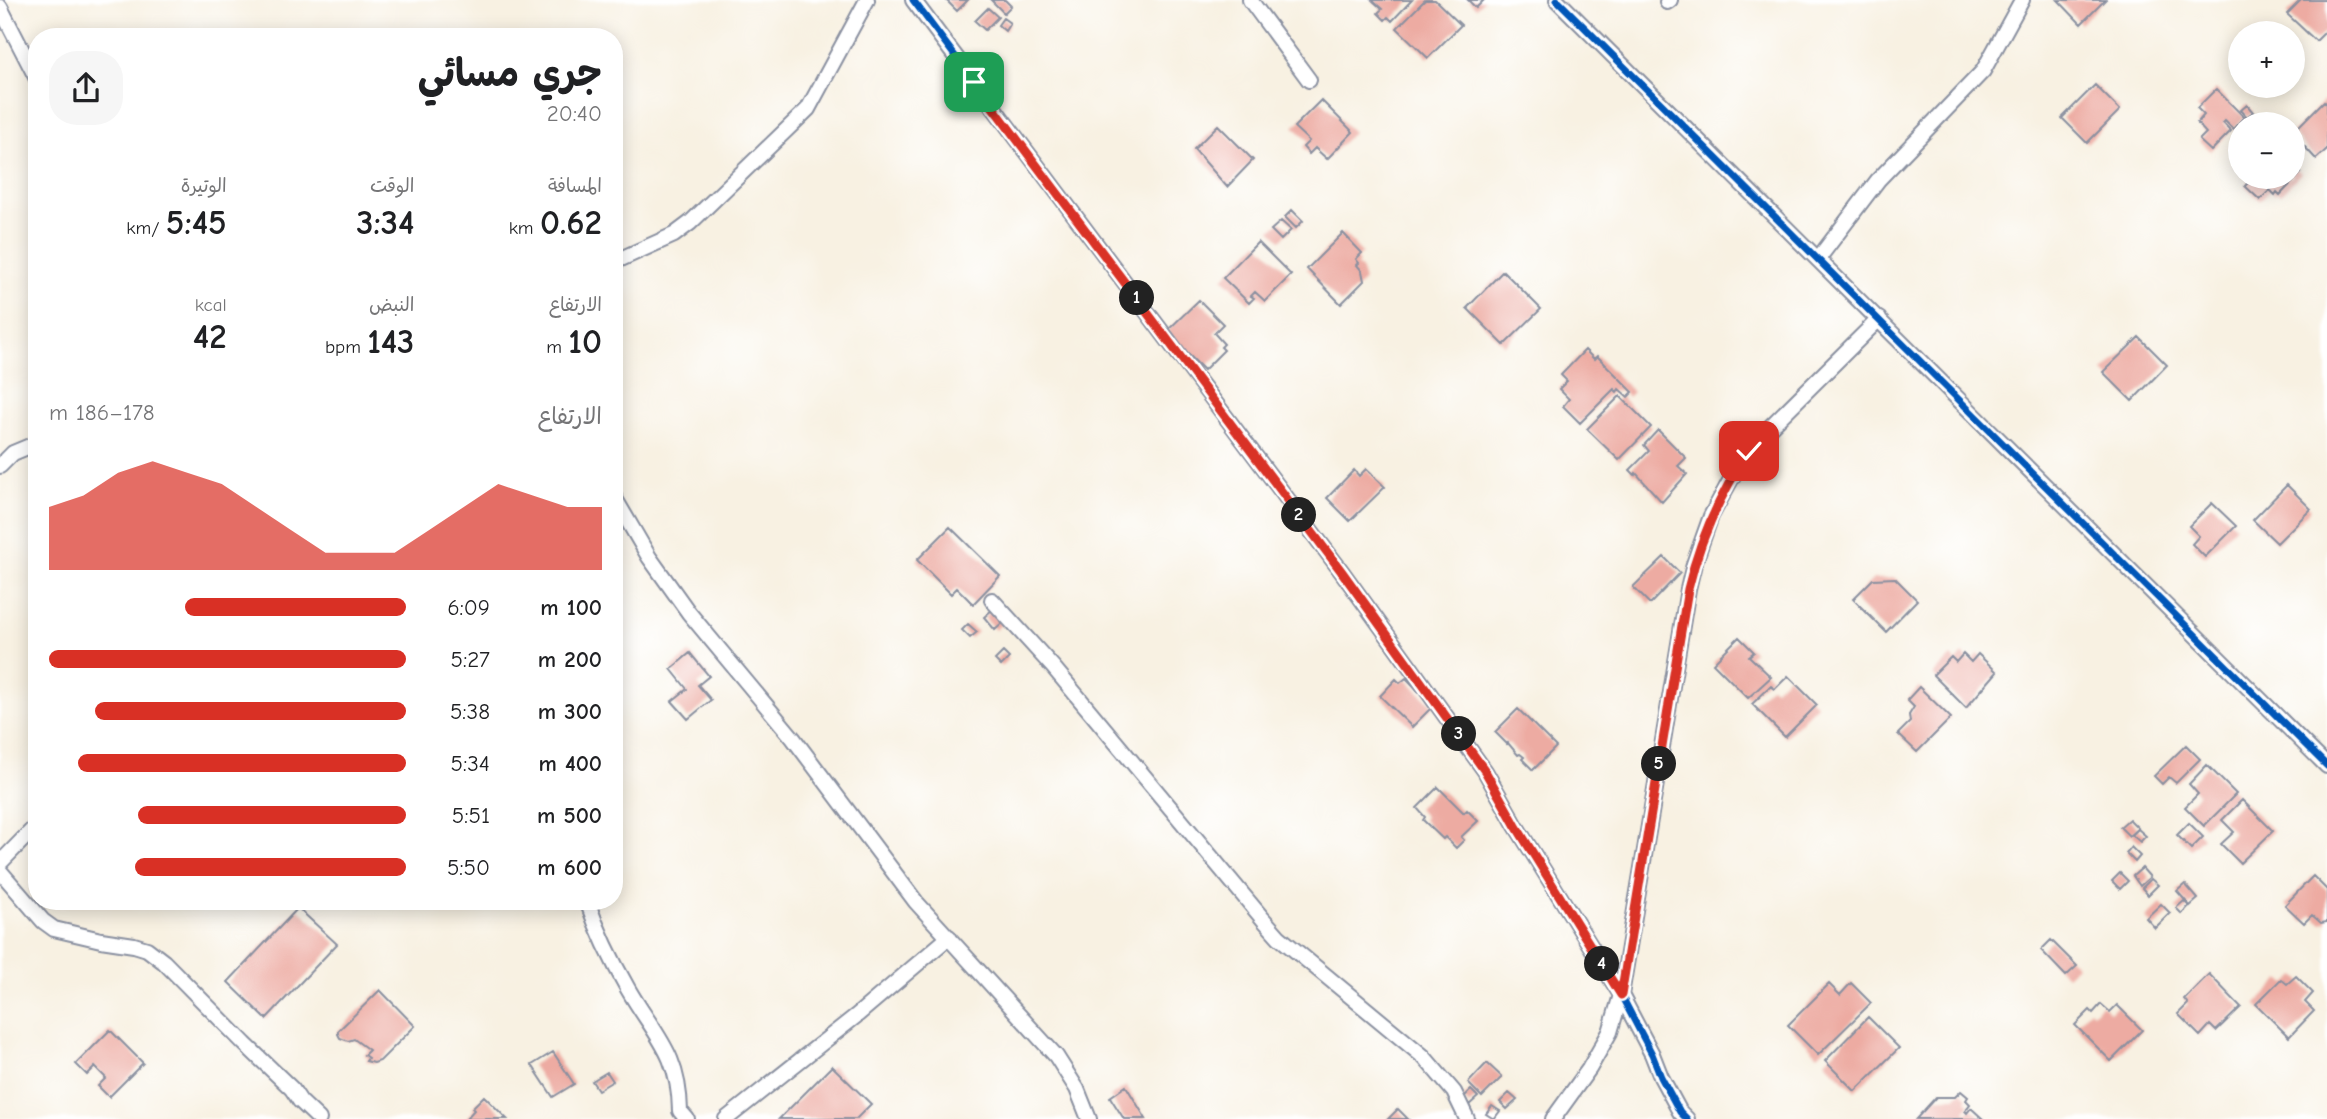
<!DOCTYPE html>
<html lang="ar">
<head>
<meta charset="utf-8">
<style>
  body { margin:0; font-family:"Comic Neue","Playpen Sans Arabic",sans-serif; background:#f6f6f6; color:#202124; direction:rtl; height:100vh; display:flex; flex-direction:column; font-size:26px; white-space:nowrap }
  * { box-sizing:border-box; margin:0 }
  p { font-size:23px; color:#757577 }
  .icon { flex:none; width:38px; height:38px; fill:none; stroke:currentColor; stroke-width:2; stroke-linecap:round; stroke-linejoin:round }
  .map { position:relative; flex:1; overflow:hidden; direction:ltr }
  .drawer { position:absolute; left:28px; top:28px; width:595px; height:882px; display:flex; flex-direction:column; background:#fff; border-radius:28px; box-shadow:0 4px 18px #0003; direction:rtl }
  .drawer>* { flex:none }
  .buttons { position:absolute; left:2228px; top:21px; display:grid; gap:14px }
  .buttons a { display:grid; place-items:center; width:77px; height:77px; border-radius:50%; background:#fff; box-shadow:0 4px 18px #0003; font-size:35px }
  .pin { position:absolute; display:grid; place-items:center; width:60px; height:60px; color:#fff; margin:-30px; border-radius:14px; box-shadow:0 4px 10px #0006 }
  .km { position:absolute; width:35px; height:35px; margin:-18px; border-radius:50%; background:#222; color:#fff; font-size:19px; line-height:35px; text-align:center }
  .round { display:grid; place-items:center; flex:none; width:74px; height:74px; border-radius:28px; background:#f6f6f6 }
  .summary { display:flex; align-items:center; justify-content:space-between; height:119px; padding:0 21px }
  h1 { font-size:38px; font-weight:700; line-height:52px }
  .stats { display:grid; grid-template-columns:repeat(3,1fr); gap:10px; height:119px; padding:7px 21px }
  .stats div { display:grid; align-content:center }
  .stats b { font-size:35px; font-weight:700 }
  .stats small { font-size:19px; font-weight:400 }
  .stats p { font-size:19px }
  .chart { height:196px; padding:14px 21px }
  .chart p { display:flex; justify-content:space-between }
  .chart svg { width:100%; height:126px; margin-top:7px; fill:#d93025; opacity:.7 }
  ul { padding:0 21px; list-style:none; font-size:23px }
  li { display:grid; grid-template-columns:112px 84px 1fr; align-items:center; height:52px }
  li i { height:18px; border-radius:9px; background:#d93025 }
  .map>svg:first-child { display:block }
  .building { fill:#edaba2 }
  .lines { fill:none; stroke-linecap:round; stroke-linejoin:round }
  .minor-casing { stroke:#8a90a0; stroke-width:18 }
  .minor { stroke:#fff; stroke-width:14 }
  .cycleway-casing { stroke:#fff; stroke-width:11 }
  .cycleway { stroke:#0057b8; stroke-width:7 }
  .route-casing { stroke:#fff; stroke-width:14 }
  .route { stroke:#d93025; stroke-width:9 }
</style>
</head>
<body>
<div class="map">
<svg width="2327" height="1119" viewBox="0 0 2327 1119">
  <rect width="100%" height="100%" fill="#fff"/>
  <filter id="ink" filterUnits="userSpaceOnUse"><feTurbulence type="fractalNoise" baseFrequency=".0143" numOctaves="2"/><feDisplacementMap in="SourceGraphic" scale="14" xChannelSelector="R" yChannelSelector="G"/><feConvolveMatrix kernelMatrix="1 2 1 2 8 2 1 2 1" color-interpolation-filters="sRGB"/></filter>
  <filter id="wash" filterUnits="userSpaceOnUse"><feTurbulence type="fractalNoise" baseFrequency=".00686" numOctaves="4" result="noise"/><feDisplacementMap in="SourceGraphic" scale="28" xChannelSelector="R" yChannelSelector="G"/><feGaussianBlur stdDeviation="1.57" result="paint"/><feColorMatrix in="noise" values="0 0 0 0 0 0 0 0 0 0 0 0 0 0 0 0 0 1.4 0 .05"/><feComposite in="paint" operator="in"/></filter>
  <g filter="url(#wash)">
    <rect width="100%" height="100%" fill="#f8f1e2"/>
    <g id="blocks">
      <path class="building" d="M946,0h22l-11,11z
        M991,0h14l6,6 -7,7z
        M1372,0h40l-20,21 -4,-4 -3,3 -7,-7 4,-4z
        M1425,0h10l26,25 -33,33 -31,-30z
        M1468,0h16l-8,8z
        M2058,0h47l-24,24z
        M2301,0h26v30l-11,11 -29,-27z
        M988,8l10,9 -13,13 -10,-9z
        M1003,18l7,5 -5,8 -7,-6z
        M2095,85l25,25 -33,33 -25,-25z
        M2216,89l28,28 -11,12 -8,-8 -2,2 8,8 -20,20 -12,-11 7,-7 -9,-10 7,-8 -7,-7z
        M1321,100l32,32 -26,27 -12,-11 -6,6 -6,-7 6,-6 -15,-14z
        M2324,101l3,3v45l-11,10 -24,-26z
        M2247,105l6,7 -6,5 -6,-7z
        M1218,125l35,35 -26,27 -33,-38z
        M2292,165l9,8 -21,22 -3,-3 -2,3 -5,-5 -10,10 -15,-14 8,-9h39z
        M1292,210l11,11 -7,7 -11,-11z
        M1281,221l10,9 -10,10 -10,-10z
        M1343,233l19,20 -6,6 3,4 -2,2 5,6 2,10 -23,23 -34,-35z
        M1258,242l33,33 -26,26 -10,-9 -4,4 3,2 -5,5 -26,-25z
        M1503,271l38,38 -37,36 -37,-37z
        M1199,300l24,24 -9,9 10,11 -3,3 3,3 -20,20 -38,-38z
        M2139,337l28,28 -35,36 -29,-29z
        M1585,350l9,9 3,-3 36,36 -5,5 -9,-8 -2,3 -3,-3 -34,34 -17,-17 6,-7 -10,-10 8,-8 -6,-6z
        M1620,396l31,31 -32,33 -32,-31z
        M614,420l7,6 -7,7z
        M1658,430l28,28 -8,8 9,8 -25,28 -26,-29 -1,2 -5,-5 19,-19 -5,-6z
        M1366,469l19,18 -35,34 -23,-23 27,-28 5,6z
        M2287,485l24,24 -34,34 -24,-23z
        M2212,503l24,23 -31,31 -13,-13 7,-8 -10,-10z
        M950,527l50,49 -27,28 -16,-16 -6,6 -34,-34z
        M1664,557l16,16 -30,31 -17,-17z
        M1895,578l22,22 -31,32 -33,-33 20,-20z
        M993,609l11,13 -9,8 -11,-13z
        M968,624l9,8 -7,6 -8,-8z
        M1739,637l15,15 -5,4 22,21 -23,21 -35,-35z
        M1003,652l6,6 -8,8 -6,-6z
        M690,653l19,23 -11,9 13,15 -23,19 -16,-18 15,-12 -16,-20z
        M1963,654l8,8 7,-8 19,18 -31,36 -33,-33 18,-18 5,5z
        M1788,676l29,29 -32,32 -33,-33 19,-18 4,3z
        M1406,678l27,28 -21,21 -32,-31 16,-17 4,4z
        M1919,687l32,31 -34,34 -19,-18 12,-12 -1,-7 5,-8 -7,-7z
        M1518,709l38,38 -23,23 -11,-11 2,-2 -4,-3 -2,1 -10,-12 -1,1 -12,-12z
        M2186,745l14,14 -24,24 -7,-6 -7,7 -8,-8z
        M2207,765l29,29 -32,32 -19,-19 13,-13 -9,-10z
        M1438,787l26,26 3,-3 11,11 -17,16 3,3 -8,8 -11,-11 -2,2 -20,-19 2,-3 -8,-9z
        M2242,800l31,31 -33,32 -19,-19 13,-12 -12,-12z
        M2129,819l9,9 -9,8 -9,-9z
        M2189,823l14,14 -12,12 -14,-14z
        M2138,829l8,7 -6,6 -8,-7z
        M2131,847l9,9 -5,6 -9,-9z
        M2142,868l8,9 -10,9 -7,-10z
        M2120,873l8,8 -8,8 -8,-8z
        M2313,876l14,14v32l-6,1 -9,-8 -8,8 -19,-18z
        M2151,879l7,6 -10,10 -6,-7z
        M2185,884l13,15 -8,7 -13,-15z
        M2184,901l5,5 -7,8 -6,-6z
        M2161,904l9,9 -15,15 -9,-10z
        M298,908l39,36 -71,75 -38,-37z
        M2051,940l26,26 -11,10 -25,-26z
        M2209,974l32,33 -25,24 -6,-6 -10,11 -22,-22 10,-10 -4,-5z
        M2296,976l17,17 -8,9 9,9 -25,26 -33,-33 25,-25 6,5z
        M1851,983l20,20 -53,52 -30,-30 41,-41 11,11z
        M380,990l35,36 -35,35 -6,2 -8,-2 2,-3 -4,-3 5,-5 -15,-11 -6,2 -8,-3 -2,-4v-3z
        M2101,1004l9,8 7,-7 25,25 -31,31 -36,-36 15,-15 3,3z
        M1868,1017l31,31 -44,43 -30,-30z
        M110,1030l33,33 -34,34 -11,-11 8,-8 -11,-11 -8,8 -11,-11z
        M553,1052l21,32 -21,13 -21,-32z
        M1487,1063l15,14 -20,20 -14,-14z
        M832,1066l39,38 -15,15h-77z
        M607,1072l6,9 -15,9 -6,-9z
        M1126,1086l20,33h-22l-14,-22z
        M1471,1090l7,7 -9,8 -6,-7z
        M1961,1091l7,6 -2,3 4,4 -5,7 2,2 4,-5 12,11h-67l20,-22h19z
        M1509,1093l8,7 -10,9 -7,-7z
        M484,1096l23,23h-41l8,-9 -2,-2z
        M1492,1106l8,5 -6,8 -8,-5z
        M1398,1109l10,10h-20z"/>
    </g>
  </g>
  <g filter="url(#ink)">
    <use href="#blocks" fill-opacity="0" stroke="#8a90a0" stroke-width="2"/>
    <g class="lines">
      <g class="minor-casing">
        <path id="minor" d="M913,0l429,572 143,199 31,55 105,169 31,59 9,23 19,35 7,7
          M1250,0l59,80
          M1557,0l770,766
          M1667,2l3,-2
          M0,7l37,72
          M1818,259l60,-79 105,-109 39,-71
          M614,262l60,-27 16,-12 118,-114 59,-109
          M0,466l13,-13 24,-10
          M614,497l35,60 40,56 104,125 123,164 140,154 21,33 12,30
          M992,600l61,67 210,252 16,18 145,120 30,35 13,27
          M0,863l37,-38
          M0,871l43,50 11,8 47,11 33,5 13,4 17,13 81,82 47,45 8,12 19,18
          M587,901c11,31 25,60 41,88 27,47 51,64 52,122l7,8
          M726,1119l130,-103 93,-79
          M1553,1119l36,-50 21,-37 11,-37 67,-406 6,-25 17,-48 24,-44 14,-21 16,-19 114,-113"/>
      </g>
      <use href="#minor" class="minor"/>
      <g class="cycleway-casing">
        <path id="cycleway" d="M913,0l429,572 143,199 31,55 105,169 31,59 9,23 19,35 7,7
          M1557,0l770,766"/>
      </g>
      <use href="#cycleway" class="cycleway"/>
    </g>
  </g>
  <g class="lines" filter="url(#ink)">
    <g class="route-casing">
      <path id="route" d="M974,82l368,490 143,199 31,55 105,169 67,-406c12,-51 32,-95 61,-138"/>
    </g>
    <use href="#route" class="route"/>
  </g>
</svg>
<div class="buttons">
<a>+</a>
<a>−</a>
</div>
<div class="pin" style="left:974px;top:82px;background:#1e9e55"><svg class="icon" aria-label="arrive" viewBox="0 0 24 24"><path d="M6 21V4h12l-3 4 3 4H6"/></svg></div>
<div class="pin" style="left:1749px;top:451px;background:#d93025"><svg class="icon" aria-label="check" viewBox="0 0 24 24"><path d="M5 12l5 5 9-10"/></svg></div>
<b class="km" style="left:1137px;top:298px">1</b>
<b class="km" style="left:1299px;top:515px">2</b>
<b class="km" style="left:1459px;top:734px">3</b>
<b class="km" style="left:1602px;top:964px">4</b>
<b class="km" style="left:1659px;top:764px">5</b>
<section class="drawer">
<div class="summary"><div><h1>جري مسائي</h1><p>20:40</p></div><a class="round"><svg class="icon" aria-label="share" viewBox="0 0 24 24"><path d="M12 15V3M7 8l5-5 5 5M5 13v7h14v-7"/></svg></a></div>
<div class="stats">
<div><p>المسافة</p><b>0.62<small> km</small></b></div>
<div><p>الوقت</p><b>3:34</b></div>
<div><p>الوتيرة</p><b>5:45<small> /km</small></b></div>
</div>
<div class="stats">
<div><p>الارتفاع</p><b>10<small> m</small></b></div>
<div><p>النبض</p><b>143<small> bpm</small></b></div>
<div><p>kcal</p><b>42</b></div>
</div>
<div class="chart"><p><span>الارتفاع</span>178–186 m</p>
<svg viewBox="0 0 160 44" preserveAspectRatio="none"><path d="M0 44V22L10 18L20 10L30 6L40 10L50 14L60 22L70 30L80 38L90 38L100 38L110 30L120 22L130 14L140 18L150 22L160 22V44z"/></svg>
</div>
<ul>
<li><b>100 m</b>6:09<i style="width:62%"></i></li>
<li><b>200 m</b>5:27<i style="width:100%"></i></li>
<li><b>300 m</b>5:38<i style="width:87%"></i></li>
<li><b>400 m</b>5:34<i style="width:92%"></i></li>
<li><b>500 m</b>5:51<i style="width:75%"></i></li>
<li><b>600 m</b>5:50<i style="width:76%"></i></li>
</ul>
</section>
</div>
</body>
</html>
